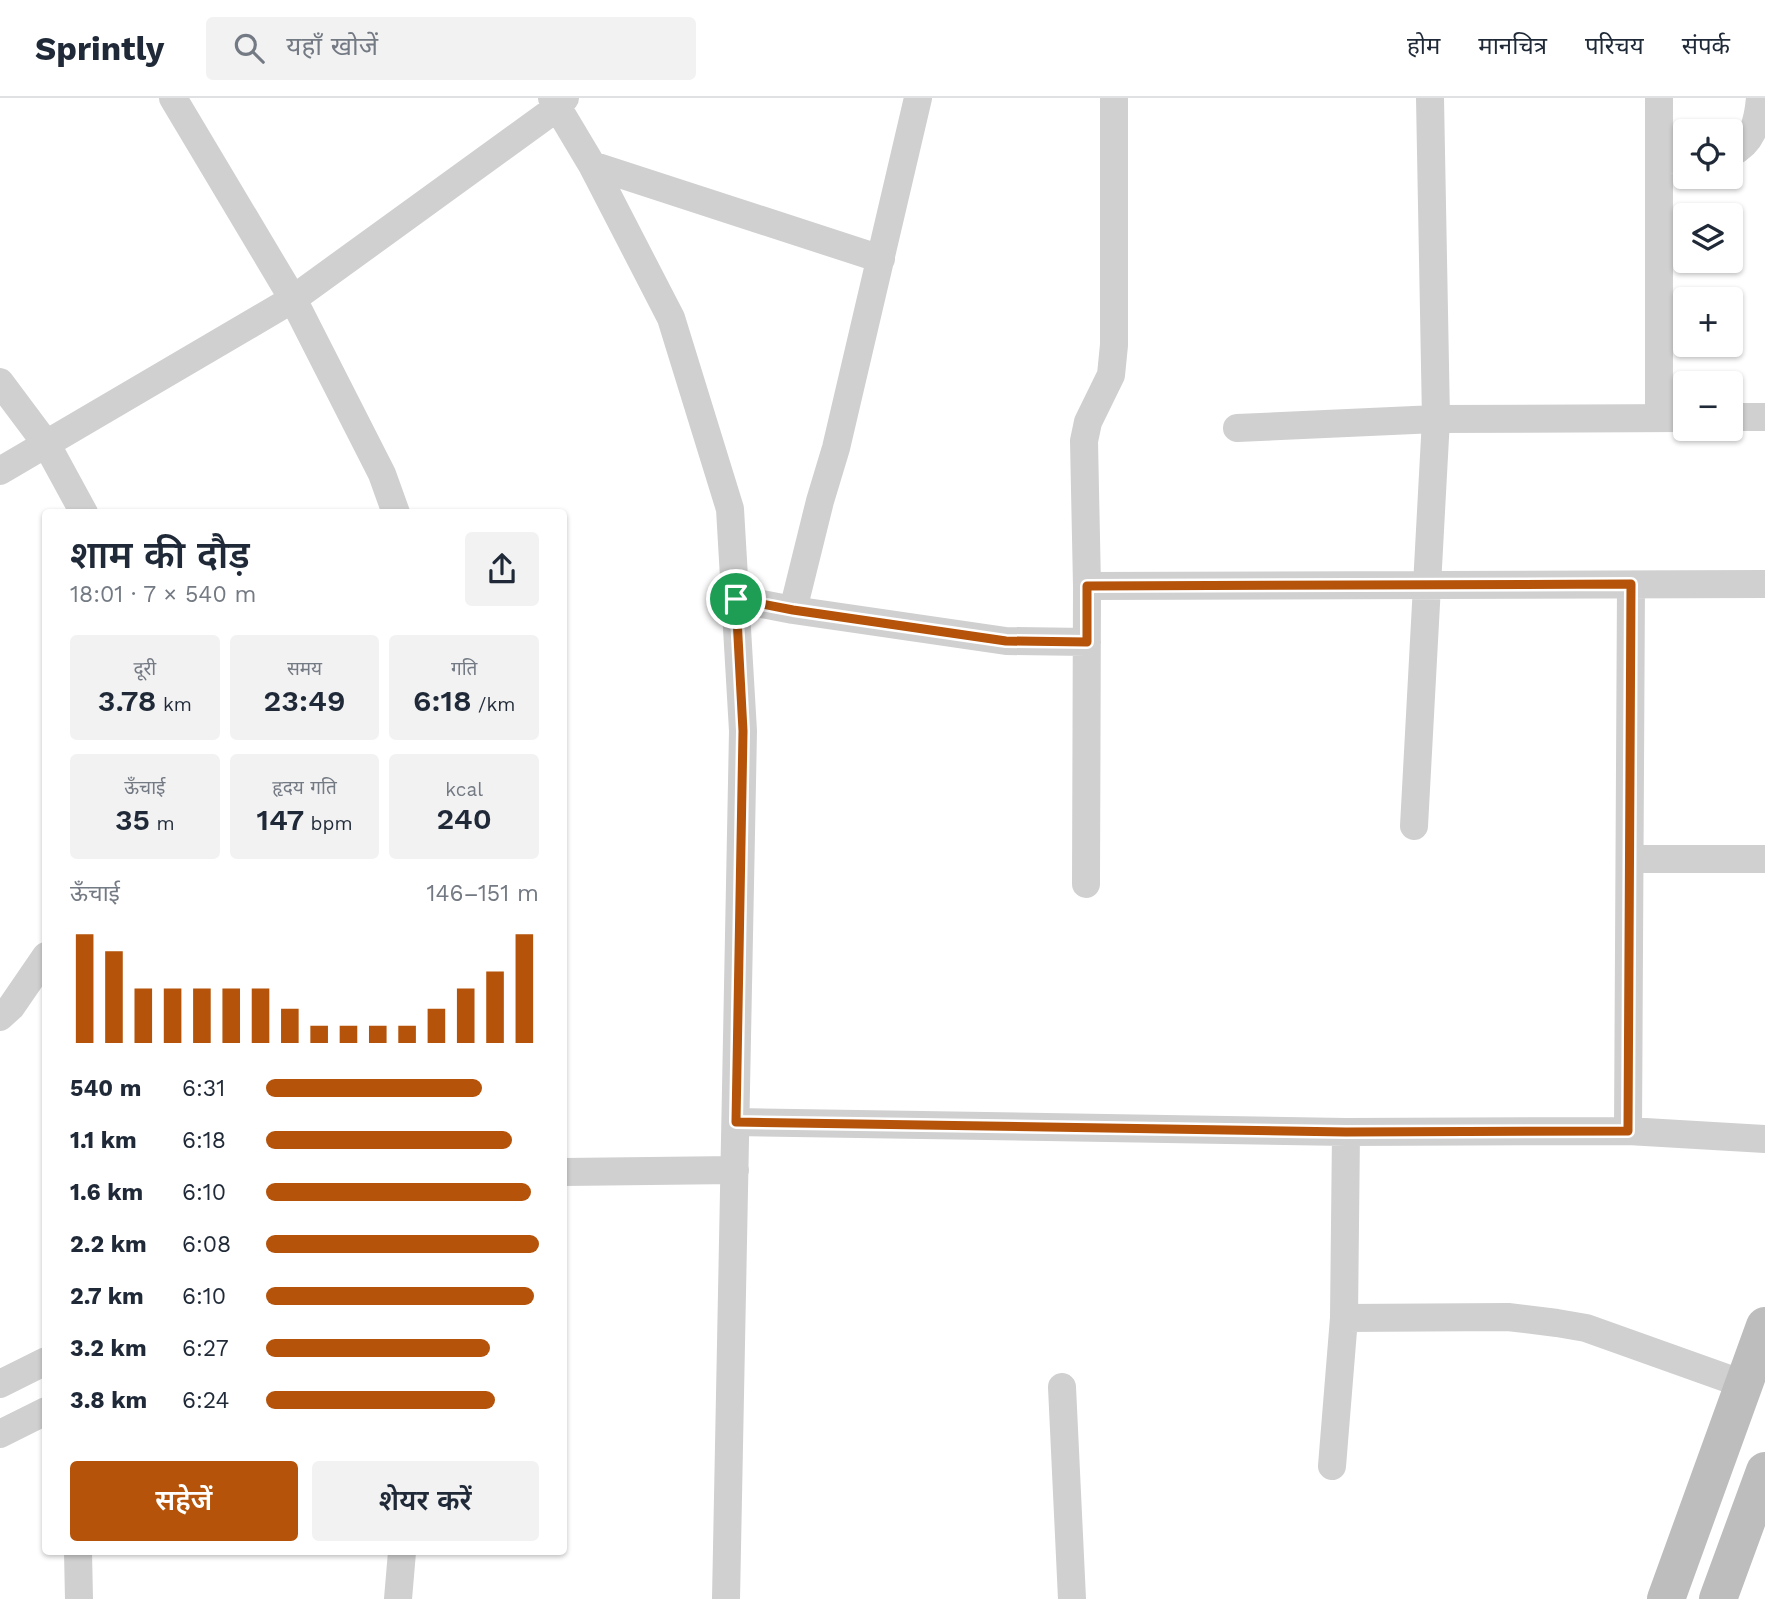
<!DOCTYPE html>
<html lang="hi">
<head>
<meta charset="utf-8">
<style>
  body { margin:0; font-family:"Work Sans","Noto Sans Devanagari",sans-serif; background:#f2f2f3; color:#1f2937; height:100vh; display:flex; flex-direction:column; font-size:26px; white-space:nowrap }
  * { box-sizing:border-box; margin:0 }
  p { font-size:23px; color:#747a83 }
  .icon { flex:none; width:38px; height:38px; fill:none; stroke:currentColor; stroke-width:2; stroke-linecap:round; stroke-linejoin:round }
  .map { position:relative; flex:1; overflow:hidden }
  .panel { position:absolute; left:42px; top:411px; width:525px; height:1046px; display:flex; flex-direction:column; background:#fff; border-radius:7px; box-shadow:0 2px 5px #0004 }
  .panel>* { flex:none }
  .buttons { position:absolute; left:1673px; top:21px; display:grid; gap:14px }
  .buttons a { display:grid; place-items:center; width:70px; height:70px; border-radius:7px; background:#fff; box-shadow:0 2px 5px #0004; font-size:35px }
  .pin { position:absolute; display:grid; place-items:center; width:60px; height:60px; color:#fff; margin:-30px; border:4px solid #fff; border-radius:50%; box-shadow:0 2px 7px #0007 }
  .round { display:grid; place-items:center; flex:none; width:74px; height:74px; border-radius:7px; background:#f2f2f3 }
  .summary { display:flex; align-items:center; justify-content:space-between; height:119px; padding:0 28px }
  h1 { font-size:38px; font-weight:600; line-height:52px }
  .stats { display:grid; grid-template-columns:repeat(3,1fr); gap:10px; height:119px; padding:7px 28px }
  .stats div { display:grid; align-content:center; border-radius:7px; background:#f2f2f3; text-align:center }
  .stats b { font-size:30px; font-weight:600 }
  .stats small { font-size:19px; font-weight:400 }
  .stats p { font-size:19px }
  .chart { height:196px; padding:14px 28px }
  .chart p { display:flex; justify-content:space-between }
  .chart svg { width:100%; height:126px; margin-top:7px; stroke:#b45309; stroke-width:6 }
  .cta { display:flex; gap:14px; margin-top:auto; padding:14px 28px }
  .cta a { flex:1; height:80px; border-radius:7px; background:#b45309; color:#fff; font-size:28px; font-weight:600; line-height:80px; text-align:center }
  .cta a+a { background:#f2f2f3; color:#1f2937 }
  ul { padding:0 28px; list-style:none; font-size:23px }
  li { display:grid; grid-template-columns:112px 84px 1fr; align-items:center; height:52px }
  li i { height:18px; border-radius:9px; background:#b45309 }
  header { display:flex; align-items:center; gap:42px; box-sizing:border-box; height:98px; padding:0 35px; background:#fff; border-bottom:2px solid #e0e1e3 }
  header strong { font-size:33px }
  nav { display:flex; gap:38px; margin-inline-start:auto; font-size:24px }
  .search { width:490px; height:63px; background:#f2f2f3; display:flex; align-items:center; gap:18px; box-sizing:border-box; padding:0 24px; border-radius:7px; color:#747a83; font-size:26px }
  .map>svg:first-child { display:block }
  .lines { fill:none; stroke-linecap:round; stroke-linejoin:round }
  .street { stroke:#d0d0d0; stroke-width:28 }
  .secondary { stroke:#bdbdbd; stroke-width:38 }
  .route-casing { stroke:#fff; stroke-width:14 }
  .route { stroke:#b45309; stroke-width:9 }
</style>
</head>
<body>
<header>
<strong>Sprintly</strong>
<div class="search"><svg class="icon" aria-label="search" viewBox="0 0 24 24"><circle cx="10" cy="10" r="6"/><path d="M15 15l6 6"/></svg>यहाँ खोजें</div>
<nav><a>होम</a><a>मानचित्र</a><a>परिचय</a><a>संपर्क</a></nav>
</header>
<div class="map">
<svg width="1765" height="1501" viewBox="0 0 1765 1501">
  <rect width="100%" height="100%" fill="#fff"/>
  <g class="lines">
    <path class="street" d="M173,0l120,201 89,175 14,39
      M552,0l40,67 79,153 59,191 13,222 -17,868
      M1731,55c22,-10 27,-32 29,-55
      M1659,62l26,-2
      M592,67l289,94
      M0,284l47,63 37,68
      M1731,319h34
      M1659,320v-320
      M1237,330l199,-9 249,-1
      M0,373l293,-172 265,-192 7,-9
      M1087,488l678,-2
      M736,501l57,11 213,31 81,1
      M793,512l27,-109 16,-53 82,-350
      M1414,728l22,-407 -6,-321
      M1630,761h135
      M1086,786l1,-298 -3,-145 4,-19 23,-47 3,-30v-247
      M0,919l11,-10 35,-51
      M736,1024l610,10 282,-1 137,8
      M1628,1033l3,-546
      M564,1074l171,-2
      M1344,1220l164,-1 49,6 29,5 157,56
      M0,1286l46,-23
      M1062,1289l10,212
      M0,1336l46,-23
      M1332,1368l12,-148 2,-186
      M78,1454l1,47
      M398,1501l4,-47"/>
    <path class="secondary" d="M1666,1501l99,-273
      M1718,1501l47,-128"/>
  </g>
  <g class="lines">
    <g class="route-casing">
      <path id="route" d="M1631,486l-3,547 -282,1 -610,-10 7,-391 -7,-132 57,11 213,31 81,1v-56z"/>
    </g>
    <use href="#route" class="route"/>
  </g>
</svg>
<div class="buttons">
<a><svg class="icon" aria-label="locate" viewBox="0 0 24 24"><circle cx="12" cy="12" r="6"/><path d="M12 2v4M12 18v4M2 12h4M18 12h4"/></svg></a>
<a><svg class="icon" aria-label="layers" viewBox="0 0 24 24"><path d="M12 4l9 5-9 5-9-5zM3 14l9 5 9-5"/></svg></a>
<a>+</a>
<a>−</a>
</div>
<div class="pin" style="left:736px;top:501px;background:#1e9e55"><svg class="icon" aria-label="arrive" viewBox="0 0 24 24"><path d="M6 21V4h12l-3 4 3 4H6"/></svg></div>
<section class="panel">
<div class="summary"><div><h1>शाम की दौड़</h1><p>18:01 · 7 × 540 m</p></div><a class="round"><svg class="icon" aria-label="share" viewBox="0 0 24 24"><path d="M12 15V3M7 8l5-5 5 5M5 13v7h14v-7"/></svg></a></div>
<div class="stats">
<div><p>दूरी</p><b>3.78<small> km</small></b></div>
<div><p>समय</p><b>23:49</b></div>
<div><p>गति</p><b>6:18<small> /km</small></b></div>
</div>
<div class="stats">
<div><p>ऊँचाई</p><b>35<small> m</small></b></div>
<div><p>हृदय गति</p><b>147<small> bpm</small></b></div>
<div><p>kcal</p><b>240</b></div>
</div>
<div class="chart"><p><span>ऊँचाई</span>146–151 m</p>
<svg viewBox="0 0 160 44" preserveAspectRatio="none"><path d="M5 44V6M15 44V12M25 44V25M35 44V25M45 44V25M55 44V25M65 44V25M75 44V32M85 44V38M95 44V38M105 44V38M115 44V38M125 44V32M135 44V25M145 44V19M155 44V6"/></svg>
</div>
<ul>
<li><b>540 m</b>6:31<i style="width:79%"></i></li>
<li><b>1.1 km</b>6:18<i style="width:90%"></i></li>
<li><b>1.6 km</b>6:10<i style="width:97%"></i></li>
<li><b>2.2 km</b>6:08<i style="width:100%"></i></li>
<li><b>2.7 km</b>6:10<i style="width:98%"></i></li>
<li><b>3.2 km</b>6:27<i style="width:82%"></i></li>
<li><b>3.8 km</b>6:24<i style="width:84%"></i></li>
</ul>
<div class="cta"><a>सहेजें</a><a>शेयर करें</a></div>
</section>
</div>
</body>
</html>
